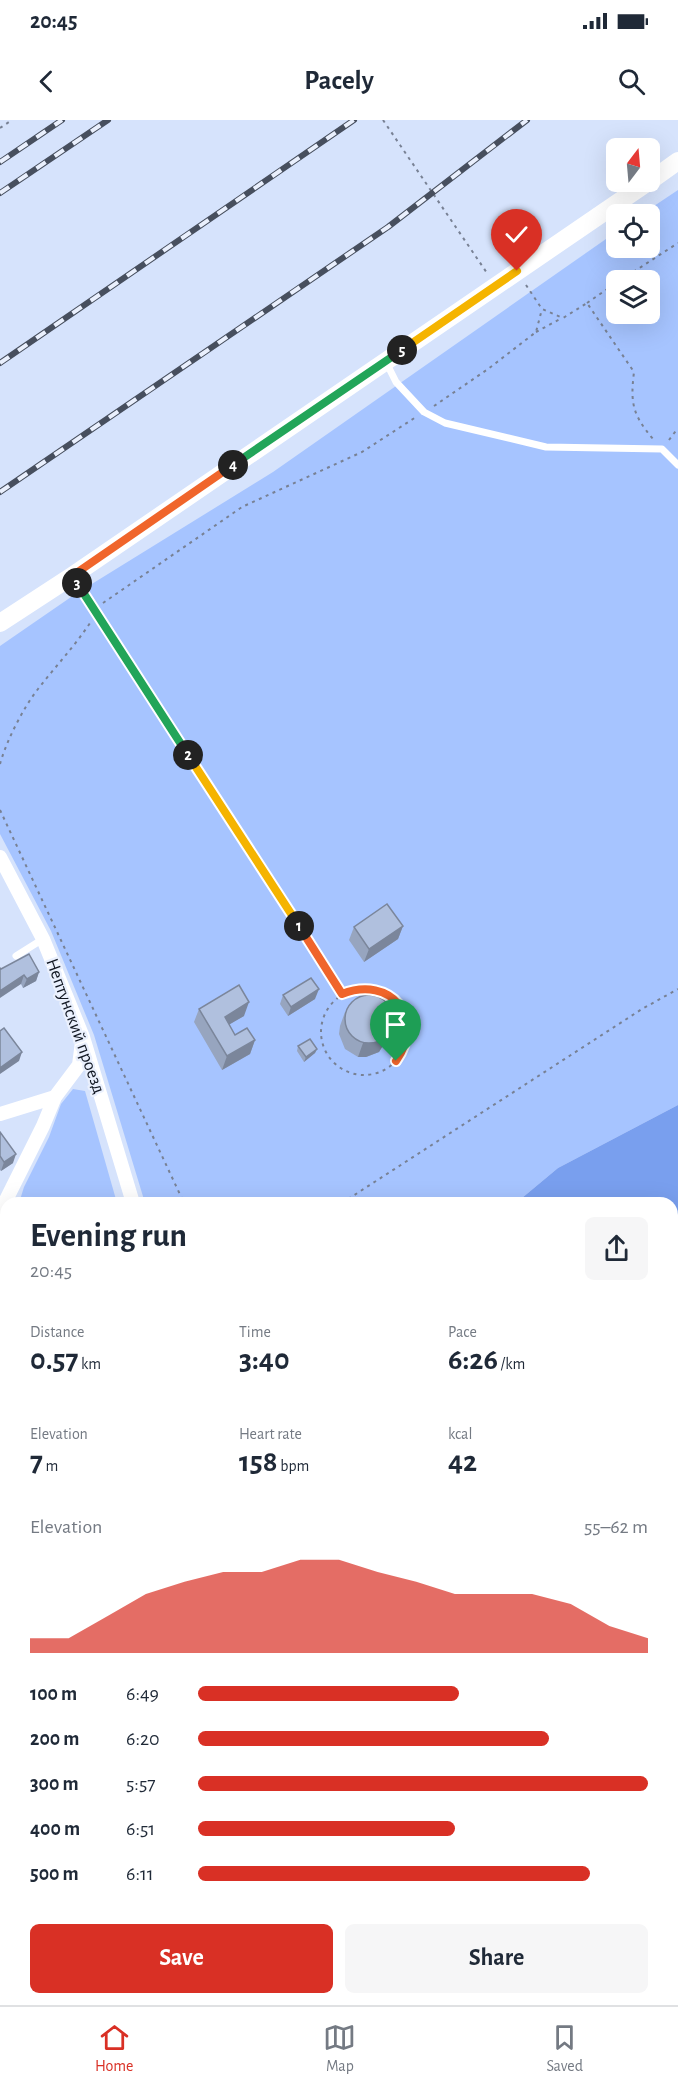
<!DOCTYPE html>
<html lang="en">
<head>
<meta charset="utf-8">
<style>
  body { margin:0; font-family:"Alegreya Sans",sans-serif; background:#f6f6f7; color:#1f2937; height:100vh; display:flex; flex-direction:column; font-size:22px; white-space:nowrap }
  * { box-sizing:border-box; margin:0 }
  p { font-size:20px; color:#747a83 }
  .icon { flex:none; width:33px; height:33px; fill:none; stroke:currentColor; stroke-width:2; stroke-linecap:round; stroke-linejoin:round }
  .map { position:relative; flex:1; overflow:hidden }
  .drawer { position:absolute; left:0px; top:1077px; width:678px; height:808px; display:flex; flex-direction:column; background:#fff; border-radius:18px 18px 0 0; box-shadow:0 6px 24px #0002 }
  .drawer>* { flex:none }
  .needle { width:39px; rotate:16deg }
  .buttons { position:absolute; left:606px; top:18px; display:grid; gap:12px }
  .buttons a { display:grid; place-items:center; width:54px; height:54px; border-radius:9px; background:#fff; box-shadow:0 6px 24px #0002; font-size:30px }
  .pin { position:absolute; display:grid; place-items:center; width:51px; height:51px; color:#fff; margin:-62px -26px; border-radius:50% 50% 50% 0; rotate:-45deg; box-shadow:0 0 6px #0007 }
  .pin .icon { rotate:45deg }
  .km { position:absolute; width:30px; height:30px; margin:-15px; border-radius:50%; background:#222; color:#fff; font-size:16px; line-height:30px; text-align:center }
  .round { display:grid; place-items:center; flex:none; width:63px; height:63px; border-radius:9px; background:#f6f6f7 }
  .overview { display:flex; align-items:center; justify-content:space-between; height:102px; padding:0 30px }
  h1 { font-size:33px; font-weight:600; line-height:45px }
  .metrics { display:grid; grid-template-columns:repeat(3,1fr); gap:9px; height:102px; padding:6px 30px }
  .metrics div { display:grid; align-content:center }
  .metrics b { font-size:30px; font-weight:600 }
  .metrics small { font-size:16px; font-weight:400 }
  .metrics p { font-size:16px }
  .chart { height:168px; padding:12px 30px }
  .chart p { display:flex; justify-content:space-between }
  .chart svg { width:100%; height:108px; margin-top:6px; fill:#d93025; opacity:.7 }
  .primary-button { display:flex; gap:12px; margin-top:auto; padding:12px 30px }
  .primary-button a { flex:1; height:69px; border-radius:9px; background:#d93025; color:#fff; font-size:24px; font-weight:600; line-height:69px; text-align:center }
  .primary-button a+a { background:#f6f6f7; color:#1f2937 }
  ul { padding:0 30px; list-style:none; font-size:20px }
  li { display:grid; grid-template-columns:96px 72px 1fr; align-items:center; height:45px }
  li i { height:15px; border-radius:8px; background:#d93025 }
  .status { display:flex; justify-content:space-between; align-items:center; height:42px; padding:0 30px; background:#fff; direction:ltr }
  .status svg { height:16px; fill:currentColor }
  header { display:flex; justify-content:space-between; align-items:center; height:78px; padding:0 30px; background:#fff; font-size:27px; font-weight:600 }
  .tab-bar { display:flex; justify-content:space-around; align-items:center; height:84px; border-top:2px solid #e0e1e3; background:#fff; font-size:16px; color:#747a83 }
  .tab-bar a { display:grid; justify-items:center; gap:3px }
  .tab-bar .current { color:#d93025 }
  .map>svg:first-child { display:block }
  .green { fill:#a6c4ff; fill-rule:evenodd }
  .water { fill:#799fee }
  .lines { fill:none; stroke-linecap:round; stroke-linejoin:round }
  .path { stroke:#788194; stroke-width:2; stroke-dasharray:3 4.5; stroke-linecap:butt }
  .lane { stroke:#fff; stroke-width:7 }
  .street { stroke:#fff; stroke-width:14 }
  .secondary { stroke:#fff; stroke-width:18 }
  .rail-casing { stroke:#474f5e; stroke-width:6 }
  .rail { stroke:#eaf0fd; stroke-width:4; stroke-dasharray:11; stroke-linecap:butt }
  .wall { fill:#97a5bf }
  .shaded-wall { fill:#7b869b }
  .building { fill:#b0c0de; stroke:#7b869b; stroke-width:1.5 }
  .split-1-casing { stroke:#fff; stroke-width:12 }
  .split-2-casing { stroke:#fff; stroke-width:12 }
  .split-3-casing { stroke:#fff; stroke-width:12 }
  .split-4-casing { stroke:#fff; stroke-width:12 }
  .split-5-casing { stroke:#fff; stroke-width:12 }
  .split-6-casing { stroke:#fff; stroke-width:12 }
  .split-1 { stroke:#f0652b; stroke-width:8 }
  .split-2 { stroke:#f5b400; stroke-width:8 }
  .split-3 { stroke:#22a559; stroke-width:8 }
  .split-4 { stroke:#f0652b; stroke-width:8 }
  .split-5 { stroke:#22a559; stroke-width:8 }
  .split-6 { stroke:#f5b400; stroke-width:8 }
  .labels { text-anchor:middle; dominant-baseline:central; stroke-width:4.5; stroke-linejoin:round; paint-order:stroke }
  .street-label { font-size:18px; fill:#111722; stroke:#eaf0fd }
</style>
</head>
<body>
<div class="status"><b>20:45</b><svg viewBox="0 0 49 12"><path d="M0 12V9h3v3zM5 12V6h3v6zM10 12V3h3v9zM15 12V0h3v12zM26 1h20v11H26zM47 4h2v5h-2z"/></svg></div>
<header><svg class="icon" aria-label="back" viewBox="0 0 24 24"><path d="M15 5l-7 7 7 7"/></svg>Pacely<svg class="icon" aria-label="search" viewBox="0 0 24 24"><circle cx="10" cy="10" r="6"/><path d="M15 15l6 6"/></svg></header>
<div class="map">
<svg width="678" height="1885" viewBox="0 0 678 1885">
  <rect width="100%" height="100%" fill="#d6e3fc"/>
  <path class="green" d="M678,70v915l-120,63 -42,35h-371l-51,-168 -43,-104 -51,-97v-188l74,-51 199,-123 343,-240v16h34v-34h-8zM616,160h34v34h-34z
    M73,969l12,2 32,112h-98l5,-16 25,-50 12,-33z
    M678,1118v767h-269l-1,-5h264v-760z
    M6,1384v481l-6,6v-480z"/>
  <path class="water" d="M678,985v133l-6,2v-37h-156l42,-35z"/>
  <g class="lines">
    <path class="path" d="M383,0l104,153
      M0,8l12,-8
      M621,160l57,-37
      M526,165l16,24 21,9 24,-15 47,69c-4,32 -1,43 19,67
      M587,183l29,-20
      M536,212l26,-14
      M434,286l54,-37 48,-37 6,-23
      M669,320l9,-12
      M103,483l139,-96 120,-55 54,-35
      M0,644c6,-22 23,-56 38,-75 17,-22 36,-42 52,-66
      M0,690l184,393
      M319,838l23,36
      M321 912a43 43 0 1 1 86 0a43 43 0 1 1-86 0Z
      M342,1083l300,-194 36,-20"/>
    <path class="lane" d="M387,244l9,18 28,30 21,11 101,24 116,2 16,16
      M73,457l241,373
      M16,836l27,-17"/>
    <path class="street" d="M0,737l43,82 40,98 50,166
      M0,994l55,-17 24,-32 3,-23
      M6,1094l-1,-12 38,-76 12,-29
      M0,1204l6,-4
      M0,1369l6,-7
      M401,1880l1,5
      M41,1885l5,-5"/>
    <path class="secondary" d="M650,61l28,-20
      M0,503l72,-47 576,-394"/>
    <g class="rail-casing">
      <path id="rail" d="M0,42l62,-42
        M0,73l108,-73
        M0,243l354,-243
        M0,372l388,-265 139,-107"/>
    </g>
    <use href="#rail" class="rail"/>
  </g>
  <path class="wall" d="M403,806l-5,13 -34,23 -15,-22 5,-13z
    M1,849l38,3 -3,9 -13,7 -2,-4z
    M283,875l32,4 -27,17 -8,-12z
    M199,889l45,7 -15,8 6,11 20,5 -5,14 -28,16 -28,-48z
    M345,892l42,27 -8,13 -13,5h-8l-13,-8 -6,-15 1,-8z
    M298,926l19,3 -2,4 -11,9 -7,-11z
    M0,1012l13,31 -12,8 -1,-1z"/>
  <path class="shaded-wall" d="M403,806l-5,13 -34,23 5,-13z
    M39,852l-3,9 -13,7 4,-9z
    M24,855l-3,9 -21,14v-7z
    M319,869l-4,10 -27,17 3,-9z
    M249,882l-5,14 -24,14 5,-13z
    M392,906l-5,13 -8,13 -13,5h-8l5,-14z
    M255,920l-5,14 -28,16 5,-14z
    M317,929l-2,4 -11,9 2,-5z
    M22,932l-3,9 -19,13v-6z
    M16,1034l-3,9 -12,8 3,-9z
    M6,1238v7l-6,4v-6z
    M27,1880h5l-5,5h-5z"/>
  <path class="building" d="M387,784l16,22 -34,23 -15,-22z
    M29,834l10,18 -12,7 -3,-4 -24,16v-23l1,1z
    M311,858l8,11 -28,18 -8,-12z
    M239,865l10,17 -24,15 10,18 12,-7 8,12 -28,16 -28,-47z
    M345 899a24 24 0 1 1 48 0a24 24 0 1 1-48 0Z
    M4,908l18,24 -22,16v-37z
    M310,919l7,10 -11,8 -8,-11z
    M0,1012l16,22 -12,8 -4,-6z
    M6,1206v32l-6,5v-33z
    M6,1878v2h21l-5,5h-22z"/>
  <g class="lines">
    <g class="split-1-casing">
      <path id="split-1" d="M299,806l43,68c49,-19 84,24 54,67"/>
    </g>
    <g class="split-2-casing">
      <path id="split-2" d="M188,635l111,171"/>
    </g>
    <g class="split-3-casing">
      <path id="split-3" d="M77,463l111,172"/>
    </g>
    <g class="split-4-casing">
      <path id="split-4" d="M77,463l-5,-7 161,-111"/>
    </g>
    <g class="split-5-casing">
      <path id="split-5" d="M233,345l169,-115"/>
    </g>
    <g class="split-6-casing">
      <path id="split-6" d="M402,230l115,-79"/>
    </g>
    <use href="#split-1" class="split-1"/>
    <use href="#split-2" class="split-2"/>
    <use href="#split-3" class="split-3"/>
    <use href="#split-4" class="split-4"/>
    <use href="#split-5" class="split-5"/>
    <use href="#split-6" class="split-6"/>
  </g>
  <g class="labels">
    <g class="street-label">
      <text transform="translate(75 906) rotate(70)">Нептунский проезд</text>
    </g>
  </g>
</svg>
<div class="buttons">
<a><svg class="needle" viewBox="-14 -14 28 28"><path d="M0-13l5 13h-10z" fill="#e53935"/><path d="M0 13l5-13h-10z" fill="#747a83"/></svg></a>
<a><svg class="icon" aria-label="locate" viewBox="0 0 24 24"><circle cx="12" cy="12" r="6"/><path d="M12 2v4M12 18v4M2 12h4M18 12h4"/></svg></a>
<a><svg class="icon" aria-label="layers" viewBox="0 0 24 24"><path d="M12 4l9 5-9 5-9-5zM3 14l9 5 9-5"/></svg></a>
</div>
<div class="pin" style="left:396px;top:941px;background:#1e9e55"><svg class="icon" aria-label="arrive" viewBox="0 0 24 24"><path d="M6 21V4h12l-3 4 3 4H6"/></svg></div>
<div class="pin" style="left:517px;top:151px;background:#d93025"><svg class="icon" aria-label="check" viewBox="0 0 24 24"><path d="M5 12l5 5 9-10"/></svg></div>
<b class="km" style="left:299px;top:806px">1</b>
<b class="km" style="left:188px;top:635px">2</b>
<b class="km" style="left:77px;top:463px">3</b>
<b class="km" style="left:233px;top:345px">4</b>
<b class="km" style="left:402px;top:230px">5</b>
<section class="drawer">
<div class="overview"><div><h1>Evening run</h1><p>20:45</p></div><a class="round"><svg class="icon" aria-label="share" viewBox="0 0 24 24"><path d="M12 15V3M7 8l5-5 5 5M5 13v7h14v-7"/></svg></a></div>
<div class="metrics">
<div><p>Distance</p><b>0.57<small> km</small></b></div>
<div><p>Time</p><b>3:40</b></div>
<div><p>Pace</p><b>6:26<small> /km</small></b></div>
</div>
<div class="metrics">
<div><p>Elevation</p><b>7<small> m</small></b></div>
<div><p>Heart rate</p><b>158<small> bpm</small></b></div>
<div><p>kcal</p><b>42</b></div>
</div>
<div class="chart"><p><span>Elevation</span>55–62 m</p>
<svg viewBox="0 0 160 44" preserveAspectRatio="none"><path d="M0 44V38L10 38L20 29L30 20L40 15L50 11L60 11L70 6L80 6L90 11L100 15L110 20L120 20L130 20L140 24L150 33L160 38V44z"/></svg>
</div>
<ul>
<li><b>100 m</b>6:49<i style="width:58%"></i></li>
<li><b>200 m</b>6:20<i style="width:78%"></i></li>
<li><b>300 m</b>5:57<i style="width:100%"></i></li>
<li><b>400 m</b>6:51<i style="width:57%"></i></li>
<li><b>500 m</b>6:11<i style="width:87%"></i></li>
</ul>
<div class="primary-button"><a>Save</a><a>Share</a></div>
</section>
</div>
<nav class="tab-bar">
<a class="current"><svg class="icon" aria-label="home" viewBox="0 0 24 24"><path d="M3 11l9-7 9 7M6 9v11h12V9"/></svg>Home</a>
<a><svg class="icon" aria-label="map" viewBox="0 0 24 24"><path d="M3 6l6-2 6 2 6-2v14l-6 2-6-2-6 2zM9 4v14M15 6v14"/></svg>Map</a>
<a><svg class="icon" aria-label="saved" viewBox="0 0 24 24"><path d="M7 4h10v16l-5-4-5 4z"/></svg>Saved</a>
</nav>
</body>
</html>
